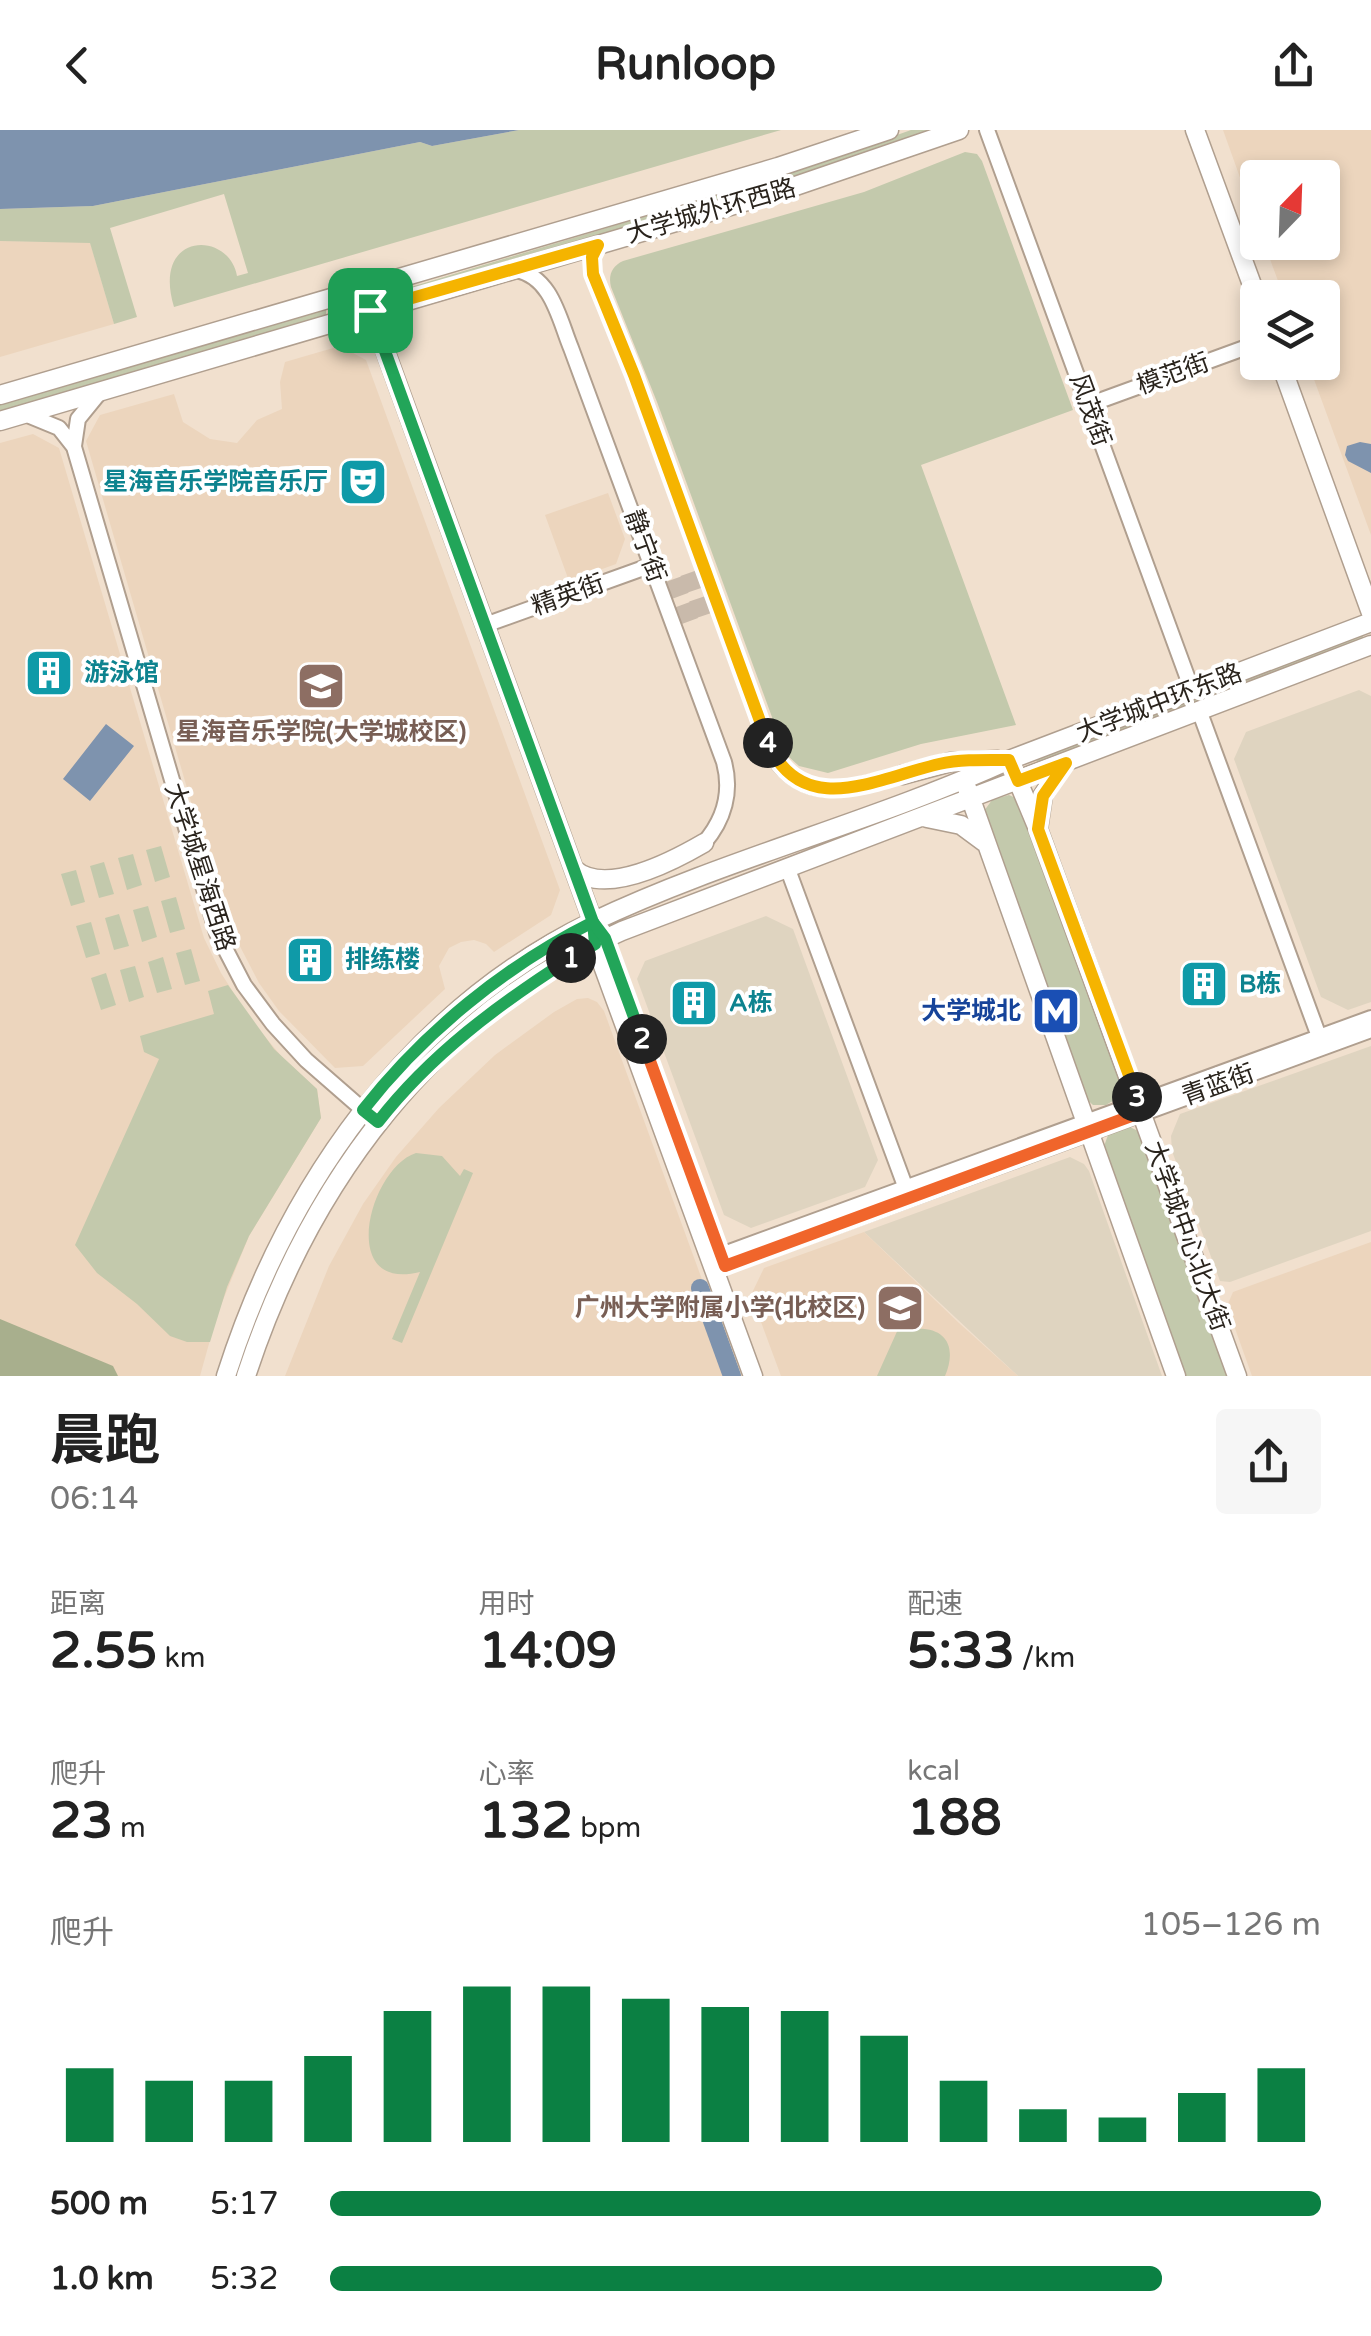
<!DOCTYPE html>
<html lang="zh">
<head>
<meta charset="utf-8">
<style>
  body { margin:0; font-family:"Varela Round","Noto Sans SC",sans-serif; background:#f6f6f6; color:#222; height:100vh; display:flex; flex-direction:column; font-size:38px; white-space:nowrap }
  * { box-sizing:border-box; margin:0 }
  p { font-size:32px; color:#767676 }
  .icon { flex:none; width:55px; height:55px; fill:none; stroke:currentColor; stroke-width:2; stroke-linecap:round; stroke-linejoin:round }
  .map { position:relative; height:1246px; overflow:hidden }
  .sheet { display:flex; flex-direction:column; background:#fff; flex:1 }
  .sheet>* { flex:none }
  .needle { width:65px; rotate:23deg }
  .buttons { position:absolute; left:1240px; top:30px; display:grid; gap:20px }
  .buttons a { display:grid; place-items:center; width:100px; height:100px; border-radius:10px; background:#fff; box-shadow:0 5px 15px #0003; font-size:50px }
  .pin { position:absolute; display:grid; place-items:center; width:85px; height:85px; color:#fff; margin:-42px; border-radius:20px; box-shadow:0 5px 15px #0006 }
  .km { position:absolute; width:50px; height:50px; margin:-25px; border-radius:50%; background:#222; color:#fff; font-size:28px; line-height:50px; text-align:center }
  .round { display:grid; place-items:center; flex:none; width:105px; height:105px; border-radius:10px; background:#f6f6f6 }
  .headline { display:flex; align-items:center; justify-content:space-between; height:170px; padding:0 50px }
  h1 { font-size:55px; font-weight:700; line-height:75px }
  .stats { display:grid; grid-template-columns:repeat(3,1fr); gap:15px; height:170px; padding:10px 50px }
  .stats div { display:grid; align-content:center }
  .stats b { font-size:50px; font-weight:700 }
  .stats small { font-size:28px; font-weight:400 }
  .stats p { font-size:28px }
  .chart { height:280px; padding:20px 50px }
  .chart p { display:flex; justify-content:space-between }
  .chart svg { width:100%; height:180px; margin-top:10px; stroke:#0b8043; stroke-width:6 }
  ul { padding:0 50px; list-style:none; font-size:32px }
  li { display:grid; grid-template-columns:160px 120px 1fr; align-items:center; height:75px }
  li i { height:25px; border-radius:12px; background:#0b8043 }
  header { display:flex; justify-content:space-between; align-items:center; height:130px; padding:0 50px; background:#fff; font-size:45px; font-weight:700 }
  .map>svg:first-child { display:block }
  .commercial { fill:#dfd4c0 }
  .built { fill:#ecd5bd }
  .green { fill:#c3c9ac }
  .forest { fill:#a8af8d }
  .water { fill:#7e93ae }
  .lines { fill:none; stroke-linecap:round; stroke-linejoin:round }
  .river { stroke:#7e93ae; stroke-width:18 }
  .major-tunnel { stroke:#c9baab; stroke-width:18; stroke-dasharray:18 9; stroke-linecap:butt }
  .minor-casing { stroke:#b09f8f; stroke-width:18 }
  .major-casing { stroke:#b09f8f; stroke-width:21 }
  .minor { stroke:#fff; stroke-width:14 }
  .major { stroke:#fff; stroke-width:18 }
  .split-1-casing { stroke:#fff; stroke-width:20 }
  .split-2-casing { stroke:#fff; stroke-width:20 }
  .split-3-casing { stroke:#fff; stroke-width:20 }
  .split-4-casing { stroke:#fff; stroke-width:20 }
  .split-5-casing { stroke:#fff; stroke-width:20 }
  .split-1 { stroke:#22a559; stroke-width:12 }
  .split-2 { stroke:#22a559; stroke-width:12 }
  .split-3 { stroke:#f0652b; stroke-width:12 }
  .split-4 { stroke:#f5b400; stroke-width:12 }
  .split-5 { stroke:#f5b400; stroke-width:12 }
  .labels { text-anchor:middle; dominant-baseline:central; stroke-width:8; stroke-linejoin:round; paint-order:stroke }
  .street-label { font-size:25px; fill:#2a241d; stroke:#fff }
  .culture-label { font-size:25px; font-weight:bold; fill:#0d838f; stroke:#fff; text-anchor:start }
  .education-label { font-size:25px; font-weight:bold; fill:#785e54; stroke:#fff }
  .transit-label { font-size:25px; font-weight:bold; fill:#164399; stroke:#fff; text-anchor:end }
</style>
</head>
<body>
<header><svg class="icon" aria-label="back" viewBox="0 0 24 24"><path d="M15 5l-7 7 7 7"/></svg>Runloop<svg class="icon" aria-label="share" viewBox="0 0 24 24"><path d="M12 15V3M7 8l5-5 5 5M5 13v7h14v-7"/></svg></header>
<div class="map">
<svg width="1371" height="1246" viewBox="0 0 1371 1246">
  <rect width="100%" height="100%" fill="#f1e0ce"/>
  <path class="commercial" d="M1359,560l12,6v306l-23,8 -27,-13 -87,-238 12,-27z
    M766,786l27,13 85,231 -13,27 -114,41 -27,-13 -87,-236 8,-18z
    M1371,916v185l-141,51 -10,-1 -48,-130 -1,-15 9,-22z
    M1070,1027l14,7 5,7 73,205h-144l-154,-144z"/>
  <path class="built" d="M1223,0h148v405l-63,-172 14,-1v-64l-38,-1 -20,-54 58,-1v-64h-64l-1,47z
    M0,111l90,1 24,82 -114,33z
    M340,216l26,14 194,530 -9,25 -57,37 -8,-8 -12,-4 -13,2 -12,6 -10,18 6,23 -82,77 -28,2 -56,-57 -20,-28 -28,-54 -19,-55 -126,-433 14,-26 74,-21 9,28 27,17 27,4 20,-23 25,-11 -2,-27 5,-20z
    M33,304l26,14 145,490 17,35 30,47 31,37 35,32 4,29 -72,118 -32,79 -17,61h-200v-933z
    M608,363l17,46 -9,25 -47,17 -24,-66z
    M588,868l9,4 7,9 100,274 -8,4 32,87h-443l44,-110 34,-62 33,-47 43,-49 56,-53 59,-43 23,-13z
    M864,1102l95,91 59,53h-237l-30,-81 13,-27z
    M1371,1112v134h-119l-25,-70 6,-14z"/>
  <path class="green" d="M519,0h262l-607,177c-23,-76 55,-77 63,-31l11,-3 -24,-79 -114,34 27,89 -23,7 -24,-81 -90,-2v-32l93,-3 327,-64 12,4z
    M911,0h19l-121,46 -415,120 -3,-3 411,-124z
    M965,22l12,2 5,7 91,249 -152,55 95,260 -95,19 -93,29 -29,-7 -10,-9 -9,-18 -123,-337 -46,-115c-3,-12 1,-21 12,-26l241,-69z
    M326,177v9l-326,95v-10z
    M1362,504l2,5 -325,126 -3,-6z
    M1009,665l11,5 104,283 -3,13 -15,9h-13l-9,-8 -100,-286 8,-11z
    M161,716l9,31 -15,5 -9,-32z
    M133,724l9,31 -15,5 -9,-32z
    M104,732l10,32 -15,4 -9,-32z
    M76,740l9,32 -14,4 -10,-32z
    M176,767l9,32 -15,4 -9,-32z
    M148,776l9,31 -15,5 -9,-32z
    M119,784l10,32 -15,4 -9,-32z
    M91,792l9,32 -14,4 -10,-32z
    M191,819l9,32 -15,4 -9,-32z
    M163,827l9,32 -15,4 -9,-31z
    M135,836l9,31 -15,5 -9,-32z
    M106,843l10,32 -15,5 -10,-32z
    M228,855l46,64 43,40 4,29 -72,118 -22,51 -17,55h-23l-17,-6 -33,-32 -40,-31 -22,-28 84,-186 -15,-7 -4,-16 74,-22 -6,-23z
    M1130,997l12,6 87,243h-45l-81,-227 5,-14z
    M416,1023l26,3 18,20 4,-7 9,4 -71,170 -10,-4 28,-67c-83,21 -51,-104 -4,-119z
    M908,1177l13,6 -6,16c32,-2 42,19 30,47h-68z"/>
  <path class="forest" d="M0,1189l113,47 5,10h-118z"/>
  <path class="water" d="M0,0h519l-87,16 -12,-4 -327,64 -93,3z
    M1360,312l11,2v29l-23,-12 -3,-6 2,-9z
    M106,594l28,22 -44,55 -27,-22z"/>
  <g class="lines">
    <path class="river" d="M700,1158l32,88"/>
    <path class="major-tunnel" d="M689,443l16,47
      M674,449l17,46"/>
    <g class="minor-casing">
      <path id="minor" d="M987,0l205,560
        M598,115l-6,12 1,17 41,101 139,381c35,51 80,30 129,19
        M516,140c36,7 43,49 55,78l153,414c8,30 0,58 -20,81
        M1088,275l170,-62
        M25,284l34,14 15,19 143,486 27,52 29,39 33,36 63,55
        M74,316l4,-27 22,-27
        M485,495l167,-60
        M1199,580l122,332
        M787,737l121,327
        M712,1135l9,-10 650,-237
        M712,1135l13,1 28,-10 618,-226"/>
    </g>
    <g class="major-casing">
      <path id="major" d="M1195,0l63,171
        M362,157l231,635 2,22 158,432
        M1280,232l91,251
        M0,265l778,-228 111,-37
        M0,291l778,-229 181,-62
        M1015,644l23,55 199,547
        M902,645l49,-13 47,-2
        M967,658l209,588
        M927,688l34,7 23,17
        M1038,699l5,-34 19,-29
        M574,739c31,28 99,-8 130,-26
        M226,1246c60,-189 183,-366 366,-454 135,-64 281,-100 417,-162l362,-138
        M246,1246c63,-193 187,-361 376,-445l749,-286"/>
    </g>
    <use href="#minor" class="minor"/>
    <use href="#major" class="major"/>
  </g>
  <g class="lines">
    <g class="split-1-casing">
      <path id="split-1" d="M370,180l223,612 2,22 -24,14"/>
    </g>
    <g class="split-2-casing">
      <path id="split-2" d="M571,828c-72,46 -140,96 -193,164l-15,-12c61,-78 142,-144 230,-188l12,16 37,101"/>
    </g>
    <g class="split-3-casing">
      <path id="split-3" d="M642,909l83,227 417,-154 -5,-15"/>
    </g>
    <g class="split-4-casing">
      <path id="split-4" d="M768,613c35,78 110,35 171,21 23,-5 47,-4 70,-4l9,21 48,-18 -23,33 -5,33 99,268"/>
    </g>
    <g class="split-5-casing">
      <path id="split-5" d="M370,180l228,-65 -6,12 1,17 41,101 134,368"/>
    </g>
    <use href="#split-1" class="split-1"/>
    <use href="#split-2" class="split-2"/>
    <use href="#split-3" class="split-3"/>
    <use href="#split-4" class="split-4"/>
    <use href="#split-5" class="split-5"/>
  </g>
  <defs>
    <g id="theatre-square" transform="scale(2.5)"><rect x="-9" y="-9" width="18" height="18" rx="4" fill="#0f9aa8" stroke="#fff"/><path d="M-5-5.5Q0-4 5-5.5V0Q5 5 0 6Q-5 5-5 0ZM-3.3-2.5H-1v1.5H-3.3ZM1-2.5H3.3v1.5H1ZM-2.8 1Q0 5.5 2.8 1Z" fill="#fff"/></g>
    <g id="building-square" transform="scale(2.5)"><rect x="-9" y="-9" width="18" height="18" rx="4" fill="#0f9aa8" stroke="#fff"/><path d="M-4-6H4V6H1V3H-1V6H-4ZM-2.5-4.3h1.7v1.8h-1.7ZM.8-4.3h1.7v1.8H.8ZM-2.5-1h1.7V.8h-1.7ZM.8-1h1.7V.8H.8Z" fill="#fff"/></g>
    <g id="university-square" transform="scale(2.5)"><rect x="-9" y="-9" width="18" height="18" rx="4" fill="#8d6e63" stroke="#fff"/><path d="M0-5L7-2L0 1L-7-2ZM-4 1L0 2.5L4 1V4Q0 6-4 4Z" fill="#fff"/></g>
    <g id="metro-square" transform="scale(2.5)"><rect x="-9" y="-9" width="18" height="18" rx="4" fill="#1a4fb4" stroke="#fff"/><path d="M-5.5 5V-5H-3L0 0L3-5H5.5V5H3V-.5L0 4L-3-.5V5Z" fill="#fff"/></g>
    <g id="school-square" transform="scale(2.5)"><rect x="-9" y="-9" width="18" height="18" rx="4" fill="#8d6e63" stroke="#fff"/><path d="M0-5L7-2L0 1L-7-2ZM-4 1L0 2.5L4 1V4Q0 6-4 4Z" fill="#fff"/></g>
  </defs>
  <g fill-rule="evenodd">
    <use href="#theatre-square" x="363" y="352"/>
    <use href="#building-square" x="49" y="543"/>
    <use href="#university-square" x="321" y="556"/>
    <use href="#building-square" x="310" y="830"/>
    <use href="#building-square" x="1204" y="854"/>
    <use href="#building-square" x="694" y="873"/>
    <use href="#metro-square" x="1056" y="881"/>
    <use href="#school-square" x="900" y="1178"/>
  </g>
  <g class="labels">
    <g class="street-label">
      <text transform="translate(711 81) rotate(-16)">大学城外环西路</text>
      <text transform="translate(1173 244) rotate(-20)">模范街</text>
      <text transform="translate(1090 280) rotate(70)">风茂街</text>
      <text transform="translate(645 416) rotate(70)">静宁街</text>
      <text transform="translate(568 465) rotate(-20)">精英街</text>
      <text transform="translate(1159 573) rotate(-21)">大学城中环东路</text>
      <text transform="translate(200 737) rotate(72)">大学城星海西路</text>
      <text transform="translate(1218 955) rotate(-20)">青蓝街</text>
      <text transform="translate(1187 1106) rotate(70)">大学城中心北大街</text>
    </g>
    <g class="culture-label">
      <text x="328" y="352" text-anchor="end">星海音乐学院音乐厅</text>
      <text x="84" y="543">游泳馆</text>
      <text x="345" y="830">排练楼</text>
      <text x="1239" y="854">B栋</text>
      <text x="729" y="873">A栋</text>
    </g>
    <g class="education-label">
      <text x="321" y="602">星海音乐学院(大学城校区)</text>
      <text x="865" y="1178" text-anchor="end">广州大学附属小学(北校区)</text>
    </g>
    <g class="transit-label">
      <text x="1021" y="881">大学城北</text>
    </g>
  </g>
</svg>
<div class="buttons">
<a><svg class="needle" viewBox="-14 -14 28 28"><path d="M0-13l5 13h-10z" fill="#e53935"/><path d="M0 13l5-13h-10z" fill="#767676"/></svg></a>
<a><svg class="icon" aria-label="layers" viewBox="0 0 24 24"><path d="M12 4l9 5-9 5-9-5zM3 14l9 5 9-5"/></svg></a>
</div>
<div class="pin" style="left:370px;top:180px;background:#1e9e55"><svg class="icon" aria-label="arrive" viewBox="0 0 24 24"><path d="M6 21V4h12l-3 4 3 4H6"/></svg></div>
<b class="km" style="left:571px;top:828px">1</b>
<b class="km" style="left:642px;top:909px">2</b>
<b class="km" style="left:1137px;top:967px">3</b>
<b class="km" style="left:768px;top:613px">4</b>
</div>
<section class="sheet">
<div class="headline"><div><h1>晨跑</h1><p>06:14</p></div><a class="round"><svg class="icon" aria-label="share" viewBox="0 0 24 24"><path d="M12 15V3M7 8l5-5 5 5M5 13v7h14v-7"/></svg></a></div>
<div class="stats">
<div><p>距离</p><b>2.55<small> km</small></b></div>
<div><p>用时</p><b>14:09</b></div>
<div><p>配速</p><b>5:33<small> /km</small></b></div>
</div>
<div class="stats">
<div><p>爬升</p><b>23<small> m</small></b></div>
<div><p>心率</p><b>132<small> bpm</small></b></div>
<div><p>kcal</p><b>188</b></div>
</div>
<div class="chart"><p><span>爬升</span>105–126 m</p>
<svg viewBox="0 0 160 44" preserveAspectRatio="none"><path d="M5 44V26M15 44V29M25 44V29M35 44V23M45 44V12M55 44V6M65 44V6M75 44V9M85 44V11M95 44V12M105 44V18M115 44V29M125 44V36M135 44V38M145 44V32M155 44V26"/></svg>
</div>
<ul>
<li><b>500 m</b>5:17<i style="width:100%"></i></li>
<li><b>1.0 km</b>5:32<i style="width:84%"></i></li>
</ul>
</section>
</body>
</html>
